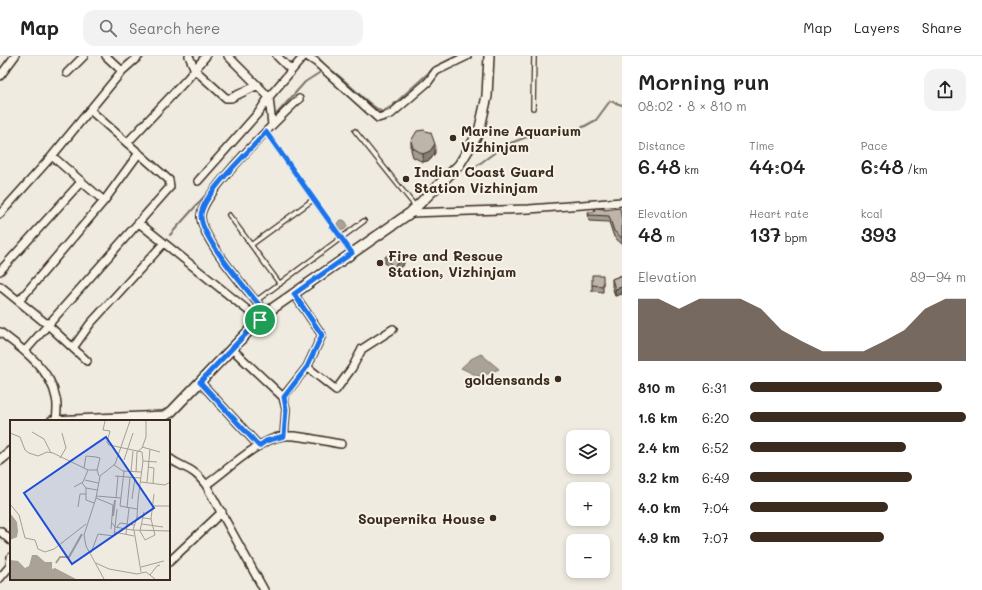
<!DOCTYPE html>
<html lang="en">
<head>
<meta charset="utf-8">
<style>
  body { margin:0; font-family:Mali,sans-serif; background:#f2f2f2; color:#222; height:100vh; display:flex; flex-direction:column; font-size:15px; white-space:nowrap }
  * { box-sizing:border-box; margin:0 }
  p { font-size:13px; color:#767676 }
  .icon { flex:none; width:22px; height:22px; fill:none; stroke:currentColor; stroke-width:2; stroke-linecap:round; stroke-linejoin:round }
  .map { position:relative; flex:1; overflow:hidden }
  .side { display:flex; flex-direction:column; background:#fff; width:360px }
  .side>* { flex:none }
  .tools { position:absolute; left:566px; top:374px; display:grid; gap:8px }
  .tools a { display:grid; place-items:center; width:44px; height:44px; border-radius:8px; background:#fff; box-shadow:0 2px 6px #0003; font-size:20px }
  .pin { position:absolute; display:grid; place-items:center; width:34px; height:34px; color:#fff; margin:-17px; border:2px solid #fff; border-radius:50%; box-shadow:0 1px 4px #0007 }
  .round { display:grid; place-items:center; flex:none; width:42px; height:42px; border-radius:12px; background:#f2f2f2 }
  .headline { display:flex; align-items:center; justify-content:space-between; height:68px; padding:0 16px }
  h1 { font-size:22px; font-weight:600; line-height:30px }
  .stats { display:grid; grid-template-columns:repeat(3,1fr); gap:6px; height:68px; padding:4px 16px }
  .stats div { display:grid; align-content:center }
  .stats b { font-size:20px; font-weight:600 }
  .stats small { font-size:11px; font-weight:400 }
  .stats p { font-size:11px }
  .chart { height:112px; padding:8px 16px }
  .chart p { display:flex; justify-content:space-between }
  .chart svg { width:100%; height:72px; margin-top:4px; fill:#3b2a1e; opacity:.7 }
  ul { padding:0 16px; list-style:none; font-size:13px }
  li { display:grid; grid-template-columns:64px 48px 1fr; align-items:center; height:30px }
  li i { height:10px; border-radius:5px; background:#3b2a1e }
  header { display:flex; align-items:center; gap:24px; box-sizing:border-box; height:56px; padding:0 20px; background:#fff; border-bottom:1px solid #e0e0e0 }
  header strong { font-size:19px }
  nav { display:flex; gap:22px; margin-inline-start:auto; font-size:14px }
  .search { width:280px; height:36px; background:#f2f2f2; display:flex; align-items:center; gap:10px; box-sizing:border-box; padding:0 14px; border-radius:12px; color:#767676; font-size:15px }
  main { display:flex; flex:1; min-height:0 }
  .map>svg:first-child { display:block }
  .water { fill:#aaa296; stroke:#7e7266 }
  .lines { fill:none; stroke-linecap:round; stroke-linejoin:round }
  .stream { stroke:#7e7266; stroke-width:2 }
  .service-casing { stroke:#3b2a1e; stroke-width:6 }
  .minor-casing { stroke:#3b2a1e; stroke-width:10 }
  .tertiary-casing { stroke:#3b2a1e; stroke-width:12 }
  .service { stroke:#f7f3e8; stroke-width:3.5 }
  .minor { stroke:#f7f3e8; stroke-width:7 }
  .tertiary { stroke:#f7f3e8; stroke-width:9 }
  .wall { fill:#a39c92; stroke:#3b2a1e }
  .shaded-wall { fill:#847f77; stroke:#3b2a1e }
  .building { fill:#bdb5aa; stroke:#3b2a1e }
  .route-casing { stroke:#fff; stroke-width:8 }
  .route { stroke:#1a73e8; stroke-width:5 }
  .poi-dot { fill:#3b2a1e; stroke:#f7f3e8; stroke-width:1.5 }
  .labels { text-anchor:middle; dominant-baseline:central; stroke-width:4; stroke-linejoin:round; paint-order:stroke }
  .poi-label { font-size:14px; font-weight:bold; fill:#3b2a1e; stroke:#f7f3e8; text-anchor:start }
  .inset-river { fill:none; stroke:#aaa296; stroke-width:2 }
  .inset-road { fill:none; stroke:#a79e92; stroke-width:1 }
  .view { fill:#1d4ed8; fill-opacity:0.15; stroke:#1d4ed8; stroke-width:2 }
  .inset-edge { fill:none; stroke:#3b2a1e; stroke-width:2 }
</style>
</head>
<body>
<header>
<strong>Map</strong>
<div class="search"><svg class="icon" aria-label="search" viewBox="0 0 24 24"><circle cx="10" cy="10" r="6"/><path d="M15 15l6 6"/></svg>Search here</div>
<nav><a>Map</a><a>Layers</a><a>Share</a></nav>
</header>
<main>
<div class="map">
<svg width="622" height="534" viewBox="0 0 622 534">
  <rect width="100%" height="100%" fill="#efebe0"/>
  <filter id="ink" filterUnits="userSpaceOnUse"><feTurbulence type="fractalNoise" baseFrequency=".025" numOctaves="2"/><feDisplacementMap in="SourceGraphic" scale="8" xChannelSelector="R" yChannelSelector="G"/><feConvolveMatrix kernelMatrix="1 2 1 2 8 2 1 2 1" color-interpolation-filters="sRGB"/></filter>
  <g filter="url(#ink)">
    <path class="water" d="M337 169a5 5 0 1 1 10 0a5 5 0 1 1-10 0Z
      M481,298l18,15 -19,8 -19,-9 10,-9z"/>
    <g class="lines">
      <path class="stream" d="M317,0l8,10
        M328,12c20,12 34,33 54,44l10,-6 43,-39 22,-11
        M273,62l32,-36 14,-9
        M260,77l10,-11
        M467,117l38,-28 22,-8 22,-4 18,2 18,-9 11,-6 14,-19 12,4
        M170,179l41,-46"/>
      <g class="service-casing">
        <path id="service" d="M533,52l1,-52
          M355,75l60,75
          M266,76l85,120
          M229,159l51,69
          M251,189l63,-46
          M256,245l108,-80"/>
      </g>
      <g class="minor-casing">
        <path id="minor" d="M189,0l6,14 31,28h5l27,-13
          M228,0l41,41 3,28
          M277,0l14,14
          M307,0l9,6 62,56 13,-4 37,-32 8,-11 31,-15
          M122,15l17,-15
          M67,17l17,-17
          M0,20l15,-20
          M127,87l61,-65 18,-22
          M52,100l52,45
          M198,125l61,-69 10,-15 35,-41
          M410,157l119,-4 93,-7
          M0,158l52,-58 70,-85 -16,-15
          M139,167l121,97
          M0,215l81,-89
          M0,230l48,39 39,36
          M19,245l85,-100 35,-48
          M266,257c-15,-18 -67,-76 -65,-98 3,-24 78,-97 98,-116
          M0,276c21,16 51,37 56,66 2,7 1,14 0,22
          M73,292l17,-24 74,-81
          M232,293l51,48 3,12 -2,27
          M25,295l145,-164 -1,-7 -79,-70
          M307,311l29,23 16,-22 10,-19 31,-20
          M200,326l59,64
          M283,341l24,-30 15,-32 -28,-41
          M169,402c16,12 23,8 37,27l58,105
          M206,429c20,-14 53,-46 77,-49 17,-2 41,6 58,8
          M0,475l11,10
          M169,506l53,-50
          M0,522l10,-12 1,-9"/>
      </g>
      <g class="tertiary-casing">
        <path id="tertiary" d="M52,365l112,-5 7,-4 95,-99 144,-100 49,-48 20,-33 8,-36 2,-40
          M0,404l11,-9"/>
      </g>
      <use href="#service" class="service"/>
      <use href="#minor" class="minor"/>
      <use href="#tertiary" class="tertiary"/>
    </g>
    <path class="wall" d="M411,85l24,12 -5,7 -7,2 -10,-5 -2,-7z
      M604,154l18,12v22l-8,-7 -5,-15 -20,-1 -1,-9z
      M385,201l19,7 -11,9 -8,-10z
      M622,219v19l-7,2 -3,-10v-7z
      M603,225v11l-11,-1v-6z"/>
    <path class="shaded-wall" d="M435,88v9l-5,7 -7,2v-8z
      M404,202v6l-11,9v-6z
      M622,231v7l-7,2v-7z"/>
    <path class="building" d="M424,74l7,3 4,11 -5,7 -7,3 -10,-6 -2,-7 6,-10z
      M595,152l9,1v1l16,-2 2,14v16l-8,-7 -5,-15 -20,-1 -1,-3h6z
      M396,194l8,8 -11,9 -8,-10z
      M592,219h11v11l-11,-1z
      M622,219v12l-7,2 -3,-10z"/>
  </g>
  <g class="lines" filter="url(#ink)">
    <g class="route-casing">
      <path id="route" d="M266,76l86,121 -58,41 28,41 -15,32 -23,30 2,12 -2,27 -18,5 -7,5 -59,-64 66,-69c-15,-19 -66,-75 -65,-98 2,-22 50,-65 65,-83z"/>
    </g>
    <use href="#route" class="route"/>
  </g>
  <g class="poi-dot">
    <circle cx="453" cy="82" r="4"/>
    <circle cx="406" cy="123" r="4"/>
    <circle cx="380" cy="207" r="4"/>
    <circle cx="558" cy="323" r="4"/>
    <circle cx="493" cy="462" r="4"/>
  </g>
  <g class="labels">
    <g class="poi-label">
      <text x="461" y="74">Marine Aquarium<tspan x="461" dy="16">Vizhinjam</tspan></text>
      <text x="414" y="115">Indian Coast Guard<tspan x="414" dy="16">Station Vizhinjam</tspan></text>
      <text x="388" y="199">Fire and Rescue<tspan x="388" dy="16">Station, Vizhinjam</tspan></text>
      <text x="550" y="323" text-anchor="end">goldensands</text>
      <text x="485" y="462" text-anchor="end">Soupernika House</text>
    </g>
  </g>
  <g transform="translate(10 364)">
    <rect width="160" height="160" fill="#efebe0"/>
    <path d="M0,93l7,9 1,9 -1,6 -7,3zM22,135h5l8,7h7v7l3,-1 21,11h-66v-19l8,1 7,7 4,-2z" fill="#aaa296"/>
    <path class="inset-river" d="M103,96l2,-16M46,143l4,-6h9l13,-23"/>
    <path class="inset-road" d="M95,1l-2,9 7,1 -3,11 2,3 33,7 1,9M22,12l12,7 7,14M0,13l10,4 5,13 4,3 9,3 9,-4 6,1 35,17h9l2,6M132,27l18,5M50,38l6,-10 -4,-15M114,40l9,-27M104,45l9,6 18,1M138,47l6,1 -1,15M74,48l2,-12 10,1 4,1 -3,12M114,51l-4,35 17,3M121,52l2,-21M126,52l1,-20 5,-4 4,-11v-16M105,56l26,2M75,60l13,3M131,62l24,3 5,-3M137,62l3,-33M72,63l4,5 11,2M64,67l9,-5 5,-12M76,68v12l8,3M86,76l25,2M86,78l17,7 -2,24M106,78l2,-22M122,79l3,-21M0,84l9,11 6,23 10,2 3,9 7,3 9,-3 32,-25M142,86h18M68,87l2,-13h6M117,88l3,-31M134,92l-4,19 5,9 10,-5 -4,-16 3,-25M141,99l-14,-2 1,-17 5,-39 14,1M102,103l3,4 17,3 38,1M132,104l21,3M107,107l3,-4 14,2M123,110l4,-13M124,110l7,42M104,112l20,4M116,114l3,-26M81,133l7,-19 16,2 3,-27M86,143l13,6 28,5 9,-2 9,7M131,147l23,-6M140,155l7,-9 3,-1M94,159l-18,-33 -2,-11 12,-37 4,-22 15,-12 15,-43"/>
    <path class="view" d="M96,17l48,71 -82,56 -48,-71z"/>
    <rect width="160" height="160" class="inset-edge"/>
  </g>
</svg>
<div class="tools">
<a><svg class="icon" aria-label="layers" viewBox="0 0 24 24"><path d="M12 4l9 5-9 5-9-5zM3 14l9 5 9-5"/></svg></a>
<a>+</a>
<a>−</a>
</div>
<div class="pin" style="left:260px;top:264px;background:#1e9e55"><svg class="icon" aria-label="arrive" viewBox="0 0 24 24"><path d="M6 21V4h12l-3 4 3 4H6"/></svg></div>
</div>
<section class="side">
<div class="headline"><div><h1>Morning run</h1><p>08:02 · 8 × 810 m</p></div><a class="round"><svg class="icon" aria-label="share" viewBox="0 0 24 24"><path d="M12 15V3M7 8l5-5 5 5M5 13v7h14v-7"/></svg></a></div>
<div class="stats">
<div><p>Distance</p><b>6.48<small> km</small></b></div>
<div><p>Time</p><b>44:04</b></div>
<div><p>Pace</p><b>6:48<small> /km</small></b></div>
</div>
<div class="stats">
<div><p>Elevation</p><b>48<small> m</small></b></div>
<div><p>Heart rate</p><b>137<small> bpm</small></b></div>
<div><p>kcal</p><b>393</b></div>
</div>
<div class="chart"><p><span>Elevation</span>89–94 m</p>
<svg viewBox="0 0 160 44" preserveAspectRatio="none"><path d="M0 44V6L10 6L20 12L30 6L40 6L50 6L60 12L70 25L80 32L90 38L100 38L110 38L120 32L130 25L140 12L150 6L160 6V44z"/></svg>
</div>
<ul>
<li><b>810 m</b>6:31<i style="width:89%"></i></li>
<li><b>1.6 km</b>6:20<i style="width:100%"></i></li>
<li><b>2.4 km</b>6:52<i style="width:72%"></i></li>
<li><b>3.2 km</b>6:49<i style="width:75%"></i></li>
<li><b>4.0 km</b>7:04<i style="width:64%"></i></li>
<li><b>4.9 km</b>7:07<i style="width:62%"></i></li>
</ul>
</section>
</main>
</body>
</html>
